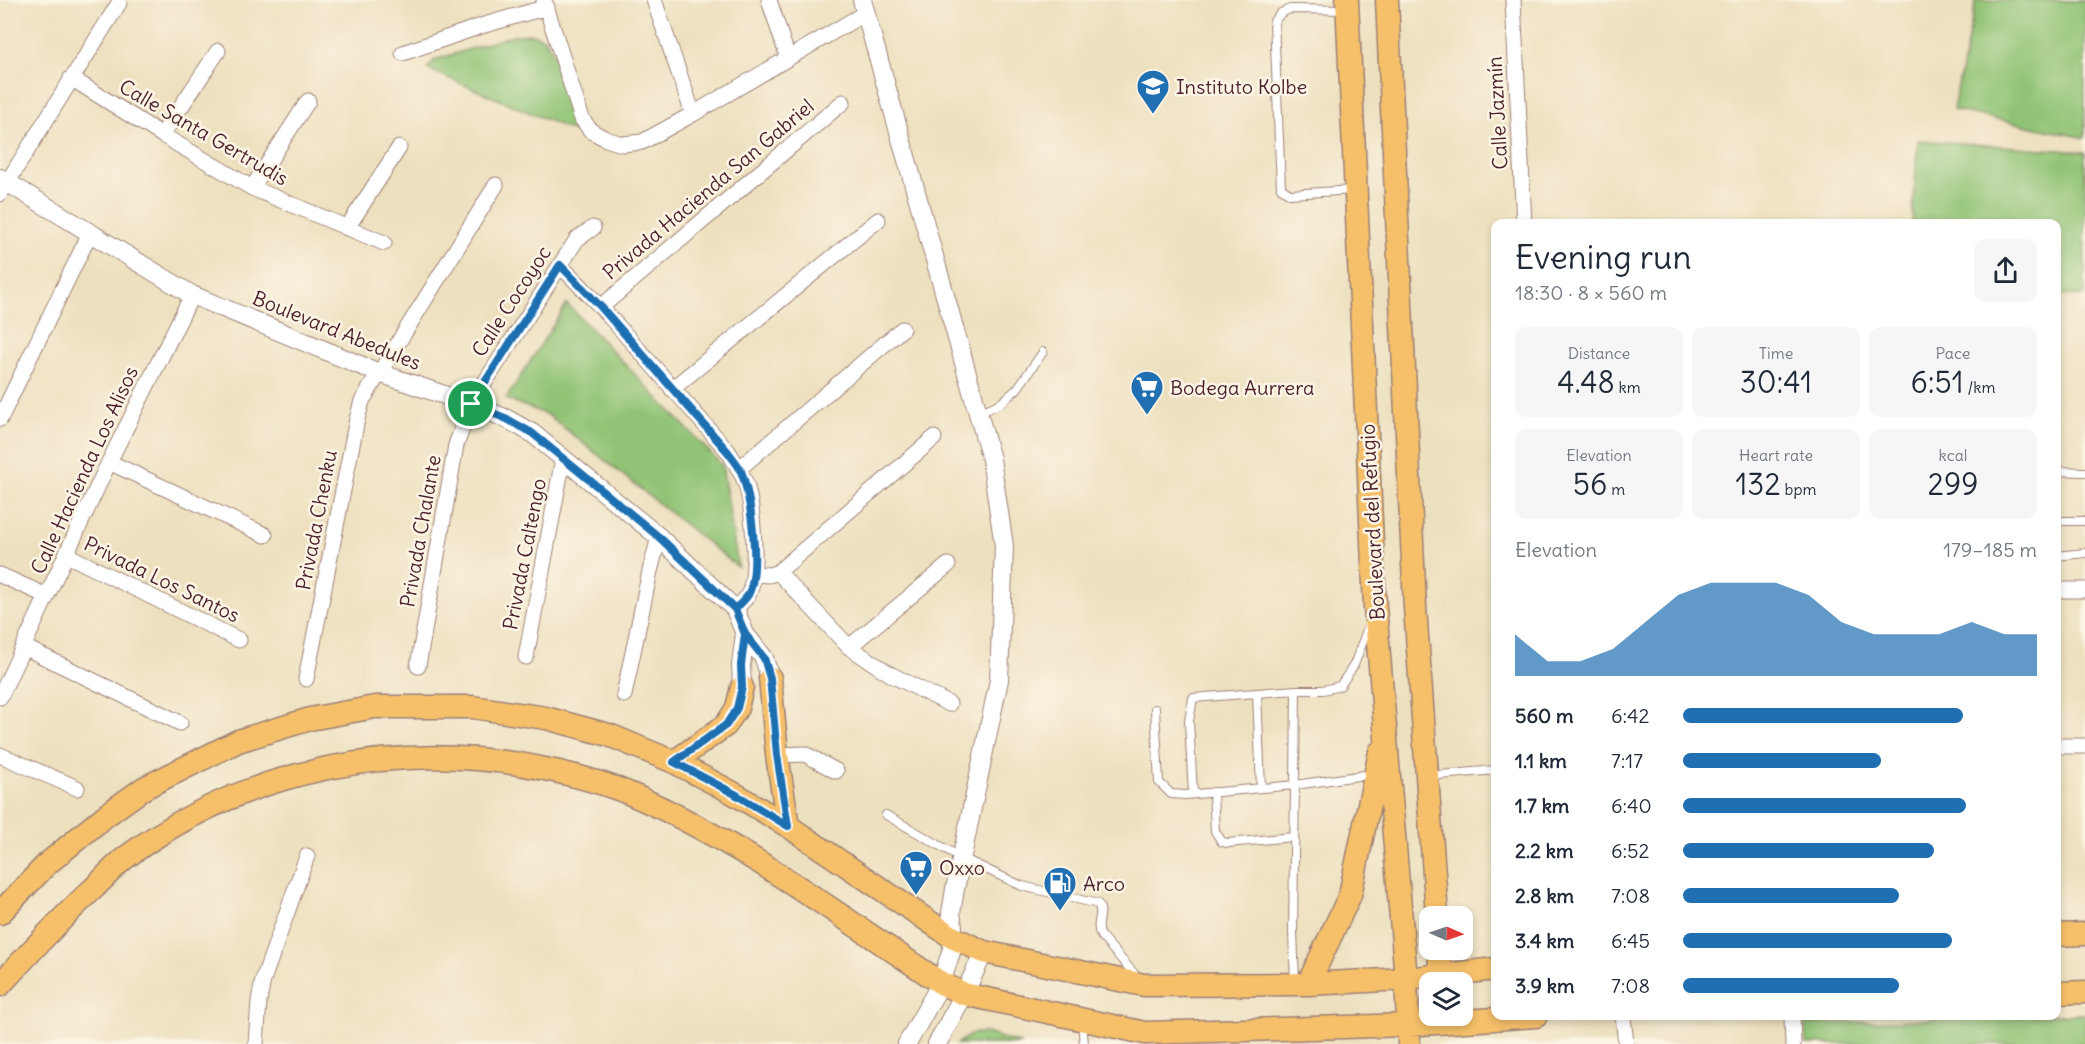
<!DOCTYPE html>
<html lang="en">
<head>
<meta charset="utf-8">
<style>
  body { margin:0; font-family:Delius,sans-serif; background:#f6f6f7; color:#1f2937; height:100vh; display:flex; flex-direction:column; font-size:22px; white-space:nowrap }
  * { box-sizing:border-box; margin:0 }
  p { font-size:20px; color:#747a83 }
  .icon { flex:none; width:33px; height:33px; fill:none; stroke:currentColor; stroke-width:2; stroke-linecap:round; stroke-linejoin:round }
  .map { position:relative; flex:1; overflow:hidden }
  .sheet { position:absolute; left:1491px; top:219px; width:570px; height:801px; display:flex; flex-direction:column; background:#fff; border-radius:12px; box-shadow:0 3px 9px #0003 }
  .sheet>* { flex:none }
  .needle { width:39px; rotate:92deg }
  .tools { position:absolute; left:1419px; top:906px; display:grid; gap:12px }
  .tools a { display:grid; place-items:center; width:54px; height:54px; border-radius:12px; background:#fff; box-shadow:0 3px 9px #0003; font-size:30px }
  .pin { position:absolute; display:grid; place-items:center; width:51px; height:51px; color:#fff; margin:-26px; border:3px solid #fff; border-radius:50%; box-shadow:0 2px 6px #0007 }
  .round { display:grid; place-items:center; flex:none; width:63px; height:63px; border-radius:12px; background:#f6f6f7 }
  .summary { display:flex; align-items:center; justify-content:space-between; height:102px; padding:0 24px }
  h1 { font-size:33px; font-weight:600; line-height:45px }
  .metrics { display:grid; grid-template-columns:repeat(3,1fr); gap:9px; height:102px; padding:6px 24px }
  .metrics div { display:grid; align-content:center; border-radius:12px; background:#f6f6f7; text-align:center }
  .metrics b { font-size:30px; font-weight:600 }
  .metrics small { font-size:16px; font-weight:400 }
  .metrics p { font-size:16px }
  .chart { height:168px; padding:12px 24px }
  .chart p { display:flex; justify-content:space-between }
  .chart svg { width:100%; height:108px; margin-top:6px; fill:#1f6fb2; opacity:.7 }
  ul { padding:0 24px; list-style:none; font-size:20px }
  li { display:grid; grid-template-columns:96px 72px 1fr; align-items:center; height:45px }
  li i { height:15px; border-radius:8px; background:#1f6fb2 }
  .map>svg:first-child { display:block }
  .green { fill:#90c374; stroke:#6d7150; stroke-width:1.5 }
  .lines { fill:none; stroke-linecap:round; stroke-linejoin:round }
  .service-casing { stroke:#9c8075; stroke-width:10 }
  .minor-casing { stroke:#9c8075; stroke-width:17 }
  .tertiary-casing { stroke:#9c8075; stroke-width:20 }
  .primary-casing { stroke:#9c8075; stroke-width:25 }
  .service { stroke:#fff; stroke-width:8 }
  .minor { stroke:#fff; stroke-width:15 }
  .tertiary { stroke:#fff; stroke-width:18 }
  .primary { stroke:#f6c06b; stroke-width:22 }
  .route-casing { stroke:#fff; stroke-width:12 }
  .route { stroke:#1f6fb2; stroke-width:8 }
  .labels { text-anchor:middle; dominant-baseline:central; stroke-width:5; stroke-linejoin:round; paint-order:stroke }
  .poi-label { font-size:20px; fill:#4a1f2b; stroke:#fcf5e5; text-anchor:start }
  .street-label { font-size:20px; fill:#4a1f2b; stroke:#fcf5e5 }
</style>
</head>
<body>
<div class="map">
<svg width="2085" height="1044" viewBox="0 0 2085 1044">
  <rect width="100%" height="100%" fill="#fcf5e5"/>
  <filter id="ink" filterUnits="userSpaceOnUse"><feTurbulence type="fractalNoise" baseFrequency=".0167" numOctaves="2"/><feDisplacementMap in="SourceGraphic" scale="12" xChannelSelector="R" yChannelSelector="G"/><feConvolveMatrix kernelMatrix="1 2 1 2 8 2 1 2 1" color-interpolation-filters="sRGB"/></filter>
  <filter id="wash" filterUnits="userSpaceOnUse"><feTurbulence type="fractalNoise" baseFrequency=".008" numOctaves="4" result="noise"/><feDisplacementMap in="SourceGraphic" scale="24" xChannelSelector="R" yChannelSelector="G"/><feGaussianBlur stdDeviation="1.35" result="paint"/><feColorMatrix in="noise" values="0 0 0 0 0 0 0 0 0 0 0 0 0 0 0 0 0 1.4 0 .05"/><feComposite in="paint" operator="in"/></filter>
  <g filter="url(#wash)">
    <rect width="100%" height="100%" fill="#ede0bf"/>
    <path class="green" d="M1976,0l109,1v137l-132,-28z
      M533,34l12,5 10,17 27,79 -155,-66 8,-9 79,-25z
      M1918,140l167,12v144l-28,-2 -1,-70 -144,-1z
      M567,304l155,161 16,102 -190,-152 -42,-16z
      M2085,1014v30h-279l-1,-20z
      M973,1033h13l35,11h-64z"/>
  </g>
  <g filter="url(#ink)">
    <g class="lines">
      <g class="service-casing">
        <path id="service" d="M1346,10l-56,-1 -9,4 -7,8 7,167 9,6 64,-4
          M979,413l22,-10 16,-14 26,-37
          M2056,471l29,1
          M2056,521h29
          M2056,556l29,-3
          M1369,625l-15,40 -14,21 -17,4h-27l-1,95 77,-11
          M1257,693l4,95
          M1155,709l4,73 12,12 14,1 110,-10 -2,146 2,52
          M1428,776l68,-6
          M1213,792l2,39 7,11 6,1 65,-6
          M1193,794l-4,-73 4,-23 103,-8
          M886,815l74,42 62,29 76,18c7,10 -4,20 3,32l36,41
          M1082,1021l2,23"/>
      </g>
      <g class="minor-casing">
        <path id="minor" d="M544,0l38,119 9,12 15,8 16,5 20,-2 51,-28 174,-102
          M654,0l39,114
          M769,0l19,58
          M1513,0l11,224
          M403,53l78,-27 66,-19
          M71,78l91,57 90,53 132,55
          M162,135l56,-84
          M252,188l56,-87
          M0,194l119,-191
          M347,228l52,-80
          M560,265l41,42 127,144c7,11 13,20 18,33 7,23 13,91 2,111 -3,5 -9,10 -13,14
          M601,307l242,-205
          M672,389l206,-169
          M0,419l90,-186
          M109,462l156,73
          M740,468l162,-139
          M67,555l172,85
          M778,572l71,75 41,27 59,30
          M754,574l15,1 9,-3 156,-134
          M0,575l47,21
          M2056,590h29
          M24,647l156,76
          M849,647l99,-82
          M526,657l37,-198
          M418,666l38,-221 15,-41 106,-165 16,-11
          M306,679l51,-260 5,-18 134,-216
          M624,695l26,-124 9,-34
          M0,697l109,-235 83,-167
          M2056,746h29
          M0,755l77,33
          M777,755l28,-1 31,17
          M1623,1016l3,28
          M1792,1016l1,28
          M256,1044l3,-43 4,-21 44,-124"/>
      </g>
      <g class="tertiary-casing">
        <path id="tertiary" d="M862,0l129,459 13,87 -5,134 -44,209 -4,24 2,13 -1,23 -11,34 -34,61
          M0,178l192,117 187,78 92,31 36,15 25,14 127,104 76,72 10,25 19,24 6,20
          M742,687l-1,-22 4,-31
          M937,1044l27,-50 20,-42"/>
      </g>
      <g class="primary-casing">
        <path id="primary" d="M1347,0l28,607 31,372 3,65
          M1387,0l28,607 22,309
          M770,678l7,77 11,71
          M674,762l52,-37 11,-17 5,-21
          M0,913l47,-49 58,-48 39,-28 94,-47 72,-22 65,-12h97l74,11 63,17 65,27 61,32 53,32 164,111 32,15 160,33 164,-1 98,-5 90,-10
          M2056,935l29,-1
          M1439,950l2,32
          M1308,984l42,-89 30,-143
          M0,985c30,-33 61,-67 94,-97 10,-10 20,-21 31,-30 119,-89 275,-120 420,-89 29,6 60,14 88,26 110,48 208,122 308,188l23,11 181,39 263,-8 128,-9
          M2056,993l29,-1"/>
      </g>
      <use href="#service" class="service"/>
      <use href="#minor" class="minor"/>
      <use href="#tertiary" class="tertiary"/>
      <use href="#primary" class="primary"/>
    </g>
  </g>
  <g class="lines" filter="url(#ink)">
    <g class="route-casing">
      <path id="route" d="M471,404l36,15 25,14 127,104 76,72 10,25 19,24 6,20 7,77 11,71 -53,-32 -61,-32 52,-37 11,-17 5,-21 -1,-22 4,-31 -10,-25c4,-4 10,-9 13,-14 13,-24 3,-98 -7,-124 -3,-7 -9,-13 -13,-19l-127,-145 -41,-42 -89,139"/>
    </g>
    <use href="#route" class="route"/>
  </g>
  <defs>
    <g id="school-pin" transform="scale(1.725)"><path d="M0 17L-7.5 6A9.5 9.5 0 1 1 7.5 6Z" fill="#1f6fb2" stroke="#fcf5e5"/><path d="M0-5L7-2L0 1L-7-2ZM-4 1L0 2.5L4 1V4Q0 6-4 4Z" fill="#fff"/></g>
    <g id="supermarket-pin" transform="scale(1.725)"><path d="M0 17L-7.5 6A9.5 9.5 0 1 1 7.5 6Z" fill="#1f6fb2" stroke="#fcf5e5"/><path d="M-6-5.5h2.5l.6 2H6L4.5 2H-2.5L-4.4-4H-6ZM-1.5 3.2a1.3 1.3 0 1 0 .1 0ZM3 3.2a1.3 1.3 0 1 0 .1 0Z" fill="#fff"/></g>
    <g id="fuel-pin" transform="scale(1.725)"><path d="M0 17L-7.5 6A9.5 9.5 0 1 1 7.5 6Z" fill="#1f6fb2" stroke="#fcf5e5"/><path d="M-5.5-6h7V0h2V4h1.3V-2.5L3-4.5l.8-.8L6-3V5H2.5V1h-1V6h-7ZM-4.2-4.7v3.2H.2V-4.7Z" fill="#fff"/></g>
  </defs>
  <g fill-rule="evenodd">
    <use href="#school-pin" x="1153" y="86"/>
    <use href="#supermarket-pin" x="1147" y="387"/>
    <use href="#supermarket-pin" x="916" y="867"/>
    <use href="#fuel-pin" x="1060" y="883"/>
  </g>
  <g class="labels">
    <g class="poi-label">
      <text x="1176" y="86">Instituto Kolbe</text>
      <text x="1170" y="387">Bodega Aurrera</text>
      <text x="939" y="867">Oxxo</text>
      <text x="1083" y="883">Arco</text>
    </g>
    <g class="street-label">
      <text transform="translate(1497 113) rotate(-93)">Calle Jazmín</text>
      <text transform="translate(204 132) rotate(30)">Calle Santa Gertrudis</text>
      <text transform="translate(708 189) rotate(-40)">Privada Hacienda San Gabriel</text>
      <text transform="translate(511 301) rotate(-57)">Calle Cocoyoc</text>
      <text transform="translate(337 330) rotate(22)">Boulevard Abedules</text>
      <text transform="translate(84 470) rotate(-65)">Calle Hacienda Los Alisos</text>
      <text transform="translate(316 520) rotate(-79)">Privada Chenku</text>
      <text transform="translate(1372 522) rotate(-93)">Boulevard del Refugio</text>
      <text transform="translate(420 531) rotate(-80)">Privada Chalante</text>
      <text transform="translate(524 554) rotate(-79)">Privada Caltengo</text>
      <text transform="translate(162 579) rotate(26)">Privada Los Santos</text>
    </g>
  </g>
</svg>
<div class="tools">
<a><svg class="needle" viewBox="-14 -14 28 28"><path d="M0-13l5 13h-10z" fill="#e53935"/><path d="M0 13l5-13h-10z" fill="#747a83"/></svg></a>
<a><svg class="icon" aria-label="layers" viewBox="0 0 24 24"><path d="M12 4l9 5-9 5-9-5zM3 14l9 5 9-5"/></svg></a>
</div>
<div class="pin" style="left:471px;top:404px;background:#1e9e55"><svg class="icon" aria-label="arrive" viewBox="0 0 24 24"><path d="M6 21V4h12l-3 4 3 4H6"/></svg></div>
<section class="sheet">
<div class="summary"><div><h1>Evening run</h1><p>18:30 · 8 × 560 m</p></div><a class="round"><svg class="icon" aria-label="share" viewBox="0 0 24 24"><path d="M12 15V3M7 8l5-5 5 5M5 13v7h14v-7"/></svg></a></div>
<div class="metrics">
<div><p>Distance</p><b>4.48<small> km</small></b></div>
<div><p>Time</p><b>30:41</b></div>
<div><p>Pace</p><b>6:51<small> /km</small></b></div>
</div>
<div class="metrics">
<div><p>Elevation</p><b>56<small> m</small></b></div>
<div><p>Heart rate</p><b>132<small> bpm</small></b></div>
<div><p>kcal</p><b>299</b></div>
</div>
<div class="chart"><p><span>Elevation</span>179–185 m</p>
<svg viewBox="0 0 160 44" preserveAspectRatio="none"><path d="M0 44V27L10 38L20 38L30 33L40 22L50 11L60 6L70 6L80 6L90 11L100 22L110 27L120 27L130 27L140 22L150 27L160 27V44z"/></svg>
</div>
<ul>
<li><b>560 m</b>6:42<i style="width:79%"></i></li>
<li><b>1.1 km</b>7:17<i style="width:56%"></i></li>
<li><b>1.7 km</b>6:40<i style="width:80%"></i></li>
<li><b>2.2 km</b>6:52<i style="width:71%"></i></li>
<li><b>2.8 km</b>7:08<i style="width:61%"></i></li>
<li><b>3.4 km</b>6:45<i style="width:76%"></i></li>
<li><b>3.9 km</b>7:08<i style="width:61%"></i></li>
</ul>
</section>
</div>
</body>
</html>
